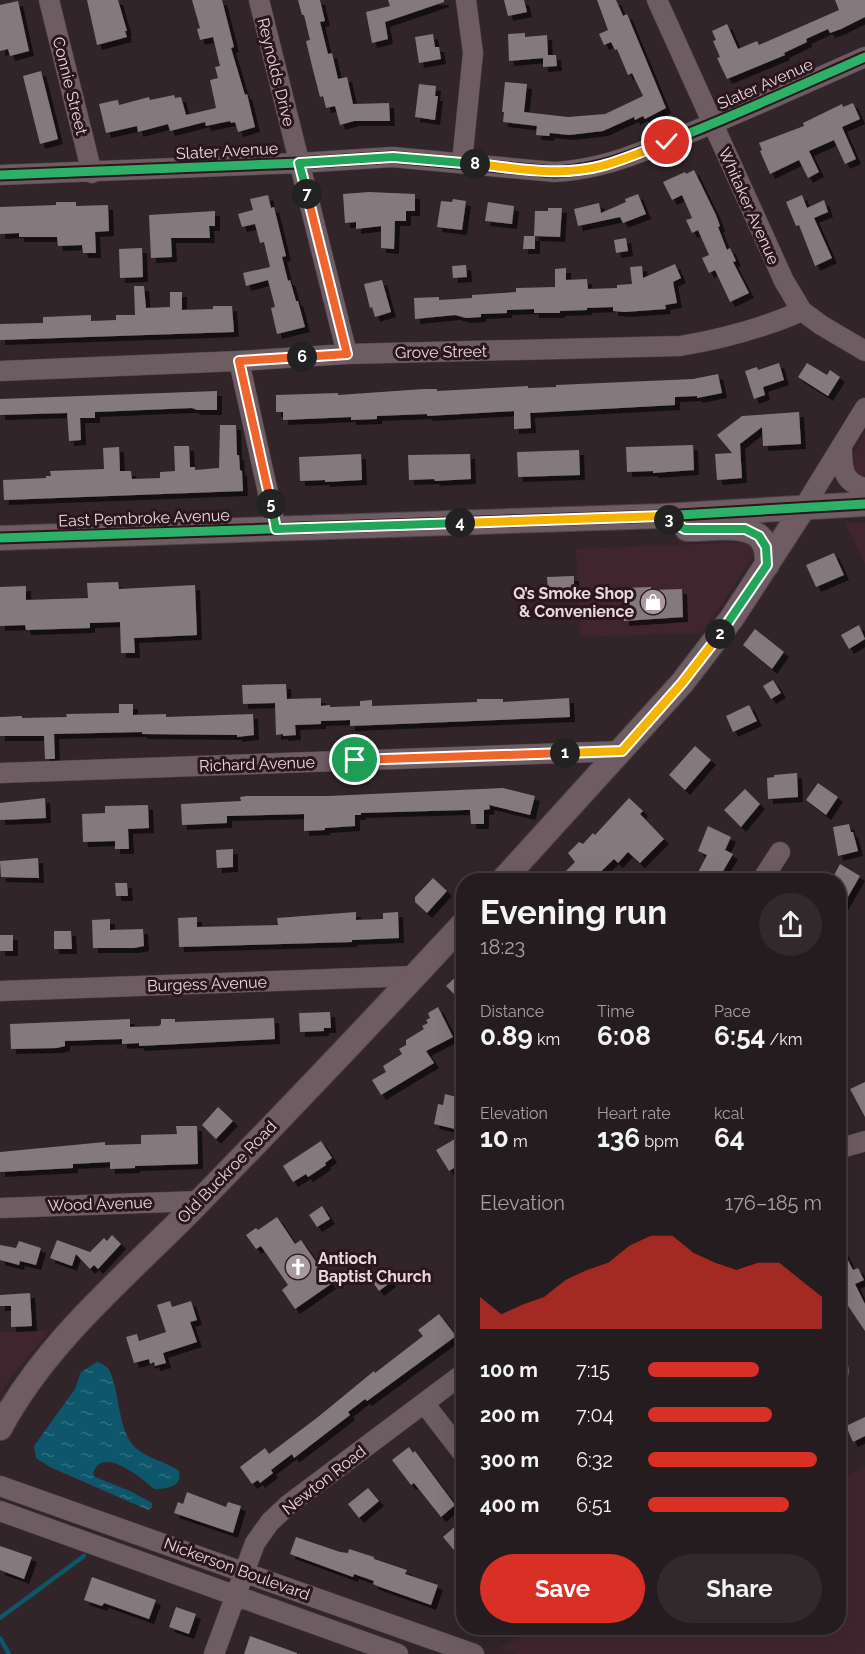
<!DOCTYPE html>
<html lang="en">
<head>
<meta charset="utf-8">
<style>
  body { margin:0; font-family:Raleway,sans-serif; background:#31292c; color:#f1f3f6; height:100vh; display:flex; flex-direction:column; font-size:22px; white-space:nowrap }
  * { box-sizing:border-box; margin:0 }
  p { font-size:20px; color:#a3a1a4 }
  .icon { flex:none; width:33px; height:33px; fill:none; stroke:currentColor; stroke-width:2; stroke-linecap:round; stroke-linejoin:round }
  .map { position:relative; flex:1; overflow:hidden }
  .drawer { position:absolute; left:456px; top:873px; width:390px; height:762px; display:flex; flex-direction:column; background:#251c1f; border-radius:24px; box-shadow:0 6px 24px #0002,0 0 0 2px #423a3d }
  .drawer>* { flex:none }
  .pin { position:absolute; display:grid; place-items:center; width:51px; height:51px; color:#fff; margin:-26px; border:3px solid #fff; border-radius:50%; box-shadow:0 2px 6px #0007 }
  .km { position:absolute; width:30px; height:30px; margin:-15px; border-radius:50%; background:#222; color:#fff; font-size:16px; line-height:30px; text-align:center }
  .round { display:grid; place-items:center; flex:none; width:63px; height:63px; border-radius:32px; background:#31292c }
  .overview { display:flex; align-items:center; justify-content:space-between; height:102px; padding:0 24px }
  h1 { font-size:33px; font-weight:700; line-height:45px }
  .figures { display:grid; grid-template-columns:repeat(3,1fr); gap:9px; height:102px; padding:6px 24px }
  .figures div { display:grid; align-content:center }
  .figures b { font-size:26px; font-weight:700 }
  .figures small { font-size:16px; font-weight:400 }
  .figures p { font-size:16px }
  .chart { height:168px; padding:12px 24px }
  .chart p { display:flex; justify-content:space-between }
  .chart svg { width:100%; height:108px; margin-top:6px; fill:#d93025; opacity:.7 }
  .button { display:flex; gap:12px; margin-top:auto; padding:12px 24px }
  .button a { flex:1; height:69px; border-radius:36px; background:#d93025; color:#fff; font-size:24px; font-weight:700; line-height:69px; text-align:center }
  .button a+a { background:#31292c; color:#f1f3f6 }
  ul { padding:0 24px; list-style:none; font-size:20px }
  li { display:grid; grid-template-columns:96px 72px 1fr; align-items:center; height:45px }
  li i { height:15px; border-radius:8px; background:#d93025 }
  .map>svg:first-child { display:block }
  .built { fill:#40252e }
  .water { fill:url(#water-ripples) }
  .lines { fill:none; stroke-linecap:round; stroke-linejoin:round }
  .stream { stroke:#0e566b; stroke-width:4.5 }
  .building { fill:#84797c; filter:url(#shadow) }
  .minor-casing { stroke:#4d4347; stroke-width:21 }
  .major-casing { stroke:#4d4347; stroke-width:26 }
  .minor { stroke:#6d5c62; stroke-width:20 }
  .major { stroke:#6e5c62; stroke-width:24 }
  .cycleway-casing { stroke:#2c161e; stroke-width:13 }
  .cycleway { stroke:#2db169; stroke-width:9 }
  .split-1-casing { stroke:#fff; stroke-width:12 }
  .split-2-casing { stroke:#fff; stroke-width:12 }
  .split-3-casing { stroke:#fff; stroke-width:12 }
  .split-4-casing { stroke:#fff; stroke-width:12 }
  .split-5-casing { stroke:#fff; stroke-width:12 }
  .split-6-casing { stroke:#fff; stroke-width:12 }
  .split-7-casing { stroke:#fff; stroke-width:12 }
  .split-8-casing { stroke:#fff; stroke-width:12 }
  .split-9-casing { stroke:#fff; stroke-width:12 }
  .split-1 { stroke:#f0652b; stroke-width:8 }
  .split-2 { stroke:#f5b400; stroke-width:8 }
  .split-3 { stroke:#22a559; stroke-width:8 }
  .split-4 { stroke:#f5b400; stroke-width:8 }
  .split-5 { stroke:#22a559; stroke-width:8 }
  .split-6 { stroke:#f0652b; stroke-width:8 }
  .split-7 { stroke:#f0652b; stroke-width:8 }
  .split-8 { stroke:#22a559; stroke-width:8 }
  .split-9 { stroke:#f5b400; stroke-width:8 }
  .labels { text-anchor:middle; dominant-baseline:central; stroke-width:6; stroke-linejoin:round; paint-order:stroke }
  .street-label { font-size:16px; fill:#e8d9dd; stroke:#2c161e }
  .poi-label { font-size:16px; font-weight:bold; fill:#e8d9dd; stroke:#2c161e; text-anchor:end }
</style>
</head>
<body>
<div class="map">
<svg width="865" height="1654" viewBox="0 0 865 1654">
  <defs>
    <pattern id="water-ripples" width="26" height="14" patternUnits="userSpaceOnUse" patternTransform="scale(1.5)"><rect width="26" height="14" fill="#0e566b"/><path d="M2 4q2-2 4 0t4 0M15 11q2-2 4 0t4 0" fill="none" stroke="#316e80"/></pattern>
    <filter id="shadow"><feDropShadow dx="5" dy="5" stdDeviation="0" flood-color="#0009"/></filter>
  </defs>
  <rect width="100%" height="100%" fill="#312529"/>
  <path class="built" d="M865,433v44l-7,-3 -5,-7 -1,-9z
    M845,523h20v41z
    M749,542l4,4v11l-38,58 -14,18 -121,4 -4,-88z
    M49,1331l-41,50 -8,13v-62z
    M865,1467v187h-349l-18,-6 41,-20h299l1,-148z"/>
  <path class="water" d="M97,1362c6,2 12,5 14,12 8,20 7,44 17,64 11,20 34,21 51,33 4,16 -13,18 -25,18 -11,-10 -53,-45 -61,-15l2,3 35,14 22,12v4l-4,3 -98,-43 -14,-9 -2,-12 41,-57 6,-17z"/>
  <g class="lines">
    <path class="stream" d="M0,1618l84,-62
      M0,1638l9,16"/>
  </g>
  <path class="building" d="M87,0h31l9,31h-2l2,6 -30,8z
    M192,0h30l12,47 -3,1 14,47 2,-1 8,33 -17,5 -3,-10 -4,1 -1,-2 -24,5 -1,-4 -35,9 -2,-7 -30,8 -1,-6 -31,7 -7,-29 13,-3 6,-1 1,5 30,-8 1,3 24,-5 1,3 6,-1 5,18 30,-7 -6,-28 8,-2 -3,-11 5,-1 -7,-29 -13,3 -3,-11 3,-1z
    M298,0h22l5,21 -5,1 8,32 4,-1 6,26 9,-2 6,27 36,-1 1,18h-36l-14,4 -5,-19 -9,2 -3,-12 -3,1 -8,-31 -6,-25 4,-1 -6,-25h-2z
    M388,0h56v2l-59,20 3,17 -16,4 -6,-31 24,-6z
    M504,0h20l3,12 -19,4z
    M597,0h19l7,16 4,-2 39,94 -21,11 -2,-3 -8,4 -1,-3 -31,14 -34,4 -19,-2 -1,3 -13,-1 1,-9 -34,-4 1,-10h-2l3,-30 22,2 -3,28 44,5 37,-3 38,-18 -11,-23 -4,2 -11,-26 -2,1 -4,-8 -7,3 -5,-11 9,-4z
    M835,0h30v17l-24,12 -11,4 -2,-4 -22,10 1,3 -23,11 1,2 -58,24 -10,-21 3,-1 -7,-16 3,-1 -4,-9 15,-7 11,25 19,-8 2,4 80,-35z
    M18,1l11,50 -19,5 -2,-7 -8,2v-46z
    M525,33v4l22,-2 1,20h8l1,11 -14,1v-9l-34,3 -1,-27z
    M433,34l2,13h4l2,12 -22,4 -4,-26z
    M41,71l17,68 -18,5 -17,-68z
    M419,84l17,2 -1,10h3l-3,24 -20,-3z
    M853,103l7,16 -18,8 14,32 -11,5 -11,-24 -25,11 10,21 -11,6 -9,-18 -29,14 -10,-23 2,-1 -3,-7 45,-17 -1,-3 39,-19 1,3z
    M694,170l22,45 4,11 -2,1 9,23 3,-2 6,13 -3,1 16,31 -19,9 -15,-32 -6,3 -7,-15 7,-3 -11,-25 -6,3 -6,-13 6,-2 -10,-23 -10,5 -9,-18 22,-10 1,2z
    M369,192l46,2v17h-9v10h-11l-1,28 -13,-1v-22l-25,3v-7l-11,1 -2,-29z
    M638,194l8,20 -23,9 -3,-6 -42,9 -4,-17 25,-6 2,10 25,-11 -1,-3z
    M268,195l3,13 3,-1 12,49 -4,1 6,24 2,-1 6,21h2l7,26 -28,7 -6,-26 4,-1 -7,-27 -22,6 -3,-13 27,-6 -6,-25 -4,1 -5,-19 -13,3 -4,-13 15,-4 -3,-11z
    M802,195l5,13 17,-8 4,12 -14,6 18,40 -17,8 -16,-41 -3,1 -10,-24z
    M453,199l13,2 -4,29 -25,-3 4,-26 11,1z
    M56,202h20v4l32,-1 1,26 -14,1 1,21h-13l-1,-8 -24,1 -1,-9h-38v-4l-19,1v-27l56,-2z
    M488,202l26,4 -2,18 -27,-3z
    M548,208h14l-2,29 -25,-1v13h-12l1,-13h10l1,-25h13z
    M215,211v15h-6l1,12h-39l1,19 -21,1 -2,-43z
    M626,238l2,13 -12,2 -2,-13z
    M142,248l1,29 -23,1 -1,-29z
    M675,264l6,14 -8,4 4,21 -12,2 1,4 -41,3 -12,-1v-4l-26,1v2l-27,1v2h-26v-4l-27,1v3l-26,1v3l-15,1 -11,-3 -40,4 -1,-21 25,-1v3l33,-2v-3l44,-3v-4l39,-1v-18l11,-1v12l21,-1 1,10 29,-1v-3l15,-1 -2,-17 12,-1 1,12z
    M466,265l1,12 -14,1 -1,-12z
    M382,280l9,32 -16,5 -3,-10 -2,1 -6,-24z
    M134,286h10l2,22 24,-1v-15h12v18l31,-1v-3h19l2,26 -234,8v-16l43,-1v-6l48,-2v6l25,-1v-5h19z
    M779,363l5,17 -21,7 2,8 -11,4 -9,-28 12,-4 1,3z
    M807,363l20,12 3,-5 10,7 -12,19 -30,-19z
    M718,374l4,19 -25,5v-2l-22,1v8l-145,8 1,15 -17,1v-18l-87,5v-2l-50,2v3l-26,1v-3l-68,3v-8h-7v-17l62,-2v2l86,-6h13v2l91,-5v2l28,-1v-2l137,-6z
    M217,391v19h-20l-5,-2 -97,4v6h-15l1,22 -12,1 -2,-28 -67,2v-16z
    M799,412l2,32 -38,2 -1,-19 -22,17 2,34 -25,2 -2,-26 17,-1 -15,-18 25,-19z
    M220,425h16l1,30h2l1,15 2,1 1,20 -239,9 -1,-20 43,-2v-2h5l-1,-5 54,-2 -1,-21 16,-1 1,24h11l1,8 28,-1v-6l15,-1 -1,-25h15l1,21h5v3l24,-2z
    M693,445l1,25 -41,3v-2l-26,1 -1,-25z
    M579,450l1,25 -62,2 -1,-25z
    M361,454l1,26 -37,2v-2l-25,1 -1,-24z
    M470,454l1,25 -36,2 -1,-2 -25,1 -1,-25z
    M834,553l10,22 -28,12 -10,-22z
    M574,576v16h-26l-1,-15z
    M118,582l1,7 76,-4 2,50 -63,3 1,15h-14l-1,-31 -30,1v5l-64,2 -1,-5 -25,1v-39l26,-1v14l62,-2 -1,-15z
    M651,587v3l31,-1 1,28 -59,4 -1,-33z
    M859,625l6,14 -16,10 -8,-14z
    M755,629l29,23 -12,17 -29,-24z
    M773,680l8,13 -10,6 -8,-13z
    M286,684l1,15 34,-1v8l9,-1v2l30,-1v-5l12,-1v6l105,-4v-3h26v3l66,-4 1,19 -220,9v-6l-29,1v3l-26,1 1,10 -13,1v-2l-7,1 -1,-32 -32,1 -1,-19z
    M119,704h14v11l33,-1v3l87,-3 1,21 -17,2v-2l-95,-1v-2l-88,2 1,25h-10l-1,-23h-44v-19l22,-1v2l45,-1 -1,-3 53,-1z
    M749,705l8,16 -24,11 -7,-16z
    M695,746l16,14 -26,30 -16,-15z
    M797,773l1,24 -30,2 -1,-21 7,-1v-2z
    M818,783l20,14 -12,18 -20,-15z
    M503,788l32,8 -5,19 -41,-10 1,4 -6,1v14h-13l-1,-14h-5l-104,3v2h-6v11l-30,2v2l-21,1v-17l-77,2v7l-45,2 -1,-21 60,-3 -1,-4 7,-1h81z
    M745,789l15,15 -19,23 -17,-17z
    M45,798l1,20 -46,2v-17z
    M629,798l14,13 -3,3 24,25 -24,24 -12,-11 -10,11 -4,-4 -22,21h-35l18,-18 -7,-9 11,-11 4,2 10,-11 2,2z
    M148,805l1,23 -21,1 1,20h-14v-8l-32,1 -1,-28 23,-1v-7z
    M849,824l2,8h2l5,19 -20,5 -5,-29z
    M708,826l23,11 -6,13 8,4 -15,26h-24l13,-25 -9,-4z
    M233,849v18l-16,1 -1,-18z
    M38,858l1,20 -38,-1 -1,-16z
    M840,864l20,12 -22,38v-34l-5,-3z
    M433,878l14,13 -20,22 -12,-11v-5z
    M115,883h12l1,13h-12z
    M356,912v8l27,-1v-6l15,-1 1,26 -47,2v2l-173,5 -1,-29 19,-1v10l81,-2 -1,-7z
    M110,919v11l33,-1 1,17 -10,2h-41l-1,-28z
    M54,931h17l1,18h-18z
    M0,935h13v16h-13z
    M464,969v35l-18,-18z
    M438,1007l15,30 -27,14 8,12 -53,32 -9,-15 14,-8 -3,-6 19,-12 -3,-5 7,-4v-5l18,-11 -2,-3 6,-3 -2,-3 4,-2 -2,-5z
    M330,1012l1,16h-7v3l-24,1 -1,-19z
    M274,1018l1,21 -136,7v-3l-17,1v-5l-57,2v5l-8,2 -46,1 -1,-25 120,-5v8l29,-1 2,-2v-5h14v3z
    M865,1082v35l-15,-28z
    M445,1094l16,4 -6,31 -21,-5 4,-20 5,1z
    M218,1107l15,14 -17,18 -14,-14z
    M176,1126h21l1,38 -63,2v2l-25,1v-7l-37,2v4l-73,4v-20l105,-10v3l36,-1v-9l36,-1z
    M455,1139l9,14v9l-15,9 -13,-21z
    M321,1141l11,17 -7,5 1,2 -18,12 -2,-3 -13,8 -10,-16z
    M322,1206l8,13 -13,8 -8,-12z
    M277,1217l18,27 6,-4 30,44 -36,25 -13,-19 6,-5 -27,-39 -5,3 -10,-14 10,-7 2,2z
    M112,1235l9,9 -23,25 -4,-4 -4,4 -14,-15 -4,12 -22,-8 7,-18 33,12 14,-14 3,3z
    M19,1241l22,7 -5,17 -16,-4 -1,4 -19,-5v-15l16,3z
    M838,1241l15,29 5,-2 6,12 -9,4 10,20v27l-27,-40z
    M385,1272l6,10 -12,9 -7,-10z
    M30,1293l2,33 -21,1v-21h-11v-11z
    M170,1301l2,6 19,-6 6,19 -7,2 7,20 -34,11 3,10 -11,3 -1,-4 -4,2 -1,-5 -15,4 -8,-26 11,-3 2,7 27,-9 -9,-27z
    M439,1314l17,22 -89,65 -2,-2 -17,13 2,3 -56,43 -2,-4 -21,16 2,3 -13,10 -2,-3 -6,4 -12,-17 25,-19 4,6 49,-37 56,-46 1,2 48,-37 -5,-6z
    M865,1417v19l-12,6 -7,-16z
    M409,1447l4,6 2,-2 40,54 -14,12 -27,-34 -3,2 -19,-25z
    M368,1488l11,13 -20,17 -11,-14z
    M187,1492l39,15 2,-5 13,4 -8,27 -59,-20 4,-11 5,2z
    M458,1524l6,7v31l-21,-25z
    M296,1537l44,15 8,1 1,-4 25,8v2l33,11 -2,4 33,11 -7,20 -51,-18 -7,-3 1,-3 -20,-7 -1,3 -63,-23z
    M0,1546l32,11 -8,22 -24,-9z
    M92,1577l64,23 -7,19 -45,-16 -2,3 -18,-6z
    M176,1607l20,7 -7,20 -20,-7z
    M250,1636l47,17v1h-53z"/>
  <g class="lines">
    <g class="minor-casing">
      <path id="minor" d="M49,0l43,173
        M259,0l88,354
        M657,0l127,281 18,30
        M462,162l11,-109 -7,-53
        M0,175l299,-12 93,-6 163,15c51,-3 85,-20 132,-38 60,-24 119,-51 178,-77
        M239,361l37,168
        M0,371l239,-10 108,-7 333,-8c43,-7 83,-18 122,-35l19,14 44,26
        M842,445c0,21 -1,37 23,43
        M804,507l61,-99
        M0,773l622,-22
        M762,880l18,-28
        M0,991l414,-15
        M838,1149l27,-8
        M0,1208l200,-7
        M838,1370l1,1
        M424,1403l40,52
        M0,1486l474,168
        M0,1511l398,143
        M214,1654l41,-111 15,-21 18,-17 176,-132"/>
    </g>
    <g class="major-casing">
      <path id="major" d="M687,529c21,1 70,-10 78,17 2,6 2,13 2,19
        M0,538l662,-22 203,-12
        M503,880l179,-197 50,-65 72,-111
        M0,1428c46,-86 124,-150 191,-218 92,-94 183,-190 273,-287"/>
    </g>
    <use href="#minor" class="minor"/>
    <use href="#major" class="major"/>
    <g class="cycleway-casing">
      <path id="cycleway" d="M0,175l299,-12 93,-6 163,15c51,-3 85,-20 132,-38 60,-24 119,-51 178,-77
        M0,538l662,-22 203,-12"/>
    </g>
    <use href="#cycleway" class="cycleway"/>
  </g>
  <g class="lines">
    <g class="split-1-casing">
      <path id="split-1" d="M355,760l210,-7"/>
    </g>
    <g class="split-2-casing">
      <path id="split-2" d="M565,753l57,-2 60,-68 38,-49"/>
    </g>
    <g class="split-3-casing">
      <path id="split-3" d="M669,520l16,9h60l14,7 7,11 1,18 -47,69"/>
    </g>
    <g class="split-4-casing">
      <path id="split-4" d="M460,523l202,-7 7,4"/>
    </g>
    <g class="split-5-casing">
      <path id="split-5" d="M271,504l5,25 184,-6"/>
    </g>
    <g class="split-6-casing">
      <path id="split-6" d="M271,504l-32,-143 63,-4"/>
    </g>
    <g class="split-7-casing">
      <path id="split-7" d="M302,357l45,-3 -40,-160"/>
    </g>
    <g class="split-8-casing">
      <path id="split-8" d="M307,194l-8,-31 94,-6 82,7"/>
    </g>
    <g class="split-9-casing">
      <path id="split-9" d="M475,164c42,4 85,13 126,2 23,-6 45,-16 66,-24"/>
    </g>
    <use href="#split-1" class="split-1"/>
    <use href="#split-2" class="split-2"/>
    <use href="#split-3" class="split-3"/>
    <use href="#split-4" class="split-4"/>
    <use href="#split-5" class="split-5"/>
    <use href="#split-6" class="split-6"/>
    <use href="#split-7" class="split-7"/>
    <use href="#split-8" class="split-8"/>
    <use href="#split-9" class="split-9"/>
  </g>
  <defs>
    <g id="shop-disc" transform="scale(1.35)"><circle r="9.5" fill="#a89a9e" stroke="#2c161e"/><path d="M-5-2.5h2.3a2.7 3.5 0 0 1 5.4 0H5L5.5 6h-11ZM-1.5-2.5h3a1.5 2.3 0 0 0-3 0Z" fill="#fff"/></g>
    <g id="church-disc" transform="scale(1.35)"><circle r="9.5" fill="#a89a9e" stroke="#2c161e"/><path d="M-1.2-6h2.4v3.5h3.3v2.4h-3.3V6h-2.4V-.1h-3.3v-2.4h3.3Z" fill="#fff"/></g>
  </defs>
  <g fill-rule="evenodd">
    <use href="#shop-disc" x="653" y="602"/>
    <use href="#church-disc" x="298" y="1267"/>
  </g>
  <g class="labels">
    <g class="street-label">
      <text transform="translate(276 72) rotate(76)">Reynolds Drive</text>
      <text transform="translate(765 84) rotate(-24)">Slater Avenue</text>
      <text transform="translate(70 86) rotate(76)">Connie Street</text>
      <text transform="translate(227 151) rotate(-3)">Slater Avenue</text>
      <text transform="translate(749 206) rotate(66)">Whitaker Avenue</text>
      <text transform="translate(441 352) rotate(-1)">Grove Street</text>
      <text transform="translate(144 518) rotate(-2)">East Pembroke Avenue</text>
      <text transform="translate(257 764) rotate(-2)">Richard Avenue</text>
      <text transform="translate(207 984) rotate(-2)">Burgess Avenue</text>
      <text transform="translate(227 1172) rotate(-46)">Old Buckroe Road</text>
      <text transform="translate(100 1204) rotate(-2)">Wood Avenue</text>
      <text transform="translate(324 1480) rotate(-38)">Newton Road</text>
      <text transform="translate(237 1569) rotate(20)">Nickerson Boulevard</text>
    </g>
    <g class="poi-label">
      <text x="634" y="593">Q’s Smoke Shop<tspan x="634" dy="18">&amp; Convenience</tspan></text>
      <text x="318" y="1258" text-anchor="start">Antioch<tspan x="318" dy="18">Baptist Church</tspan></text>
    </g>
  </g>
</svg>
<div class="pin" style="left:355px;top:760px;background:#1e9e55"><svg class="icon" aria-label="arrive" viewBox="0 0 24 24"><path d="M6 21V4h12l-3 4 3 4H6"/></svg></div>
<div class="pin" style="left:667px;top:142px;background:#d93025"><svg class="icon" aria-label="check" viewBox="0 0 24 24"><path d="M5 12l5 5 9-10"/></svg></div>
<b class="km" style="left:565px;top:753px">1</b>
<b class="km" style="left:720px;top:634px">2</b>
<b class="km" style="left:669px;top:520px">3</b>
<b class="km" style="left:460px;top:523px">4</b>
<b class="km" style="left:271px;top:504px">5</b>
<b class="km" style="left:302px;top:357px">6</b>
<b class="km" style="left:307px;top:194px">7</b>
<b class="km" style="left:475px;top:164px">8</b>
<section class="drawer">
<div class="overview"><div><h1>Evening run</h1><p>18:23</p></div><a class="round"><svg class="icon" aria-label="share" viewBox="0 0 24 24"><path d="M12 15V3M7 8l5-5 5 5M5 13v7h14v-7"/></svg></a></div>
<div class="figures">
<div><p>Distance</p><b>0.89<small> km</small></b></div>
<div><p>Time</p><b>6:08</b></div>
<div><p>Pace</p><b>6:54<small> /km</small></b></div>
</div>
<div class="figures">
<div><p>Elevation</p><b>10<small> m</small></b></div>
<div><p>Heart rate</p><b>136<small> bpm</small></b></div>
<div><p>kcal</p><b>64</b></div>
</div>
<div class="chart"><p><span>Elevation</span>176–185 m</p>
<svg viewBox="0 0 160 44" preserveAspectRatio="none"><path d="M0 44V31L10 38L20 34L30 31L40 24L50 20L60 17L70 10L80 6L90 6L100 13L110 17L120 20L130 17L140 17L150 24L160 31V44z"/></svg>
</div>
<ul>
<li><b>100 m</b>7:15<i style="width:64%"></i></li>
<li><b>200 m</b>7:04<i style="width:71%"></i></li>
<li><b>300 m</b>6:32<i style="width:97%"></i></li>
<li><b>400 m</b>6:51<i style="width:81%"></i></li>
</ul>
<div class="button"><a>Save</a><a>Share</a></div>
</section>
</div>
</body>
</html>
